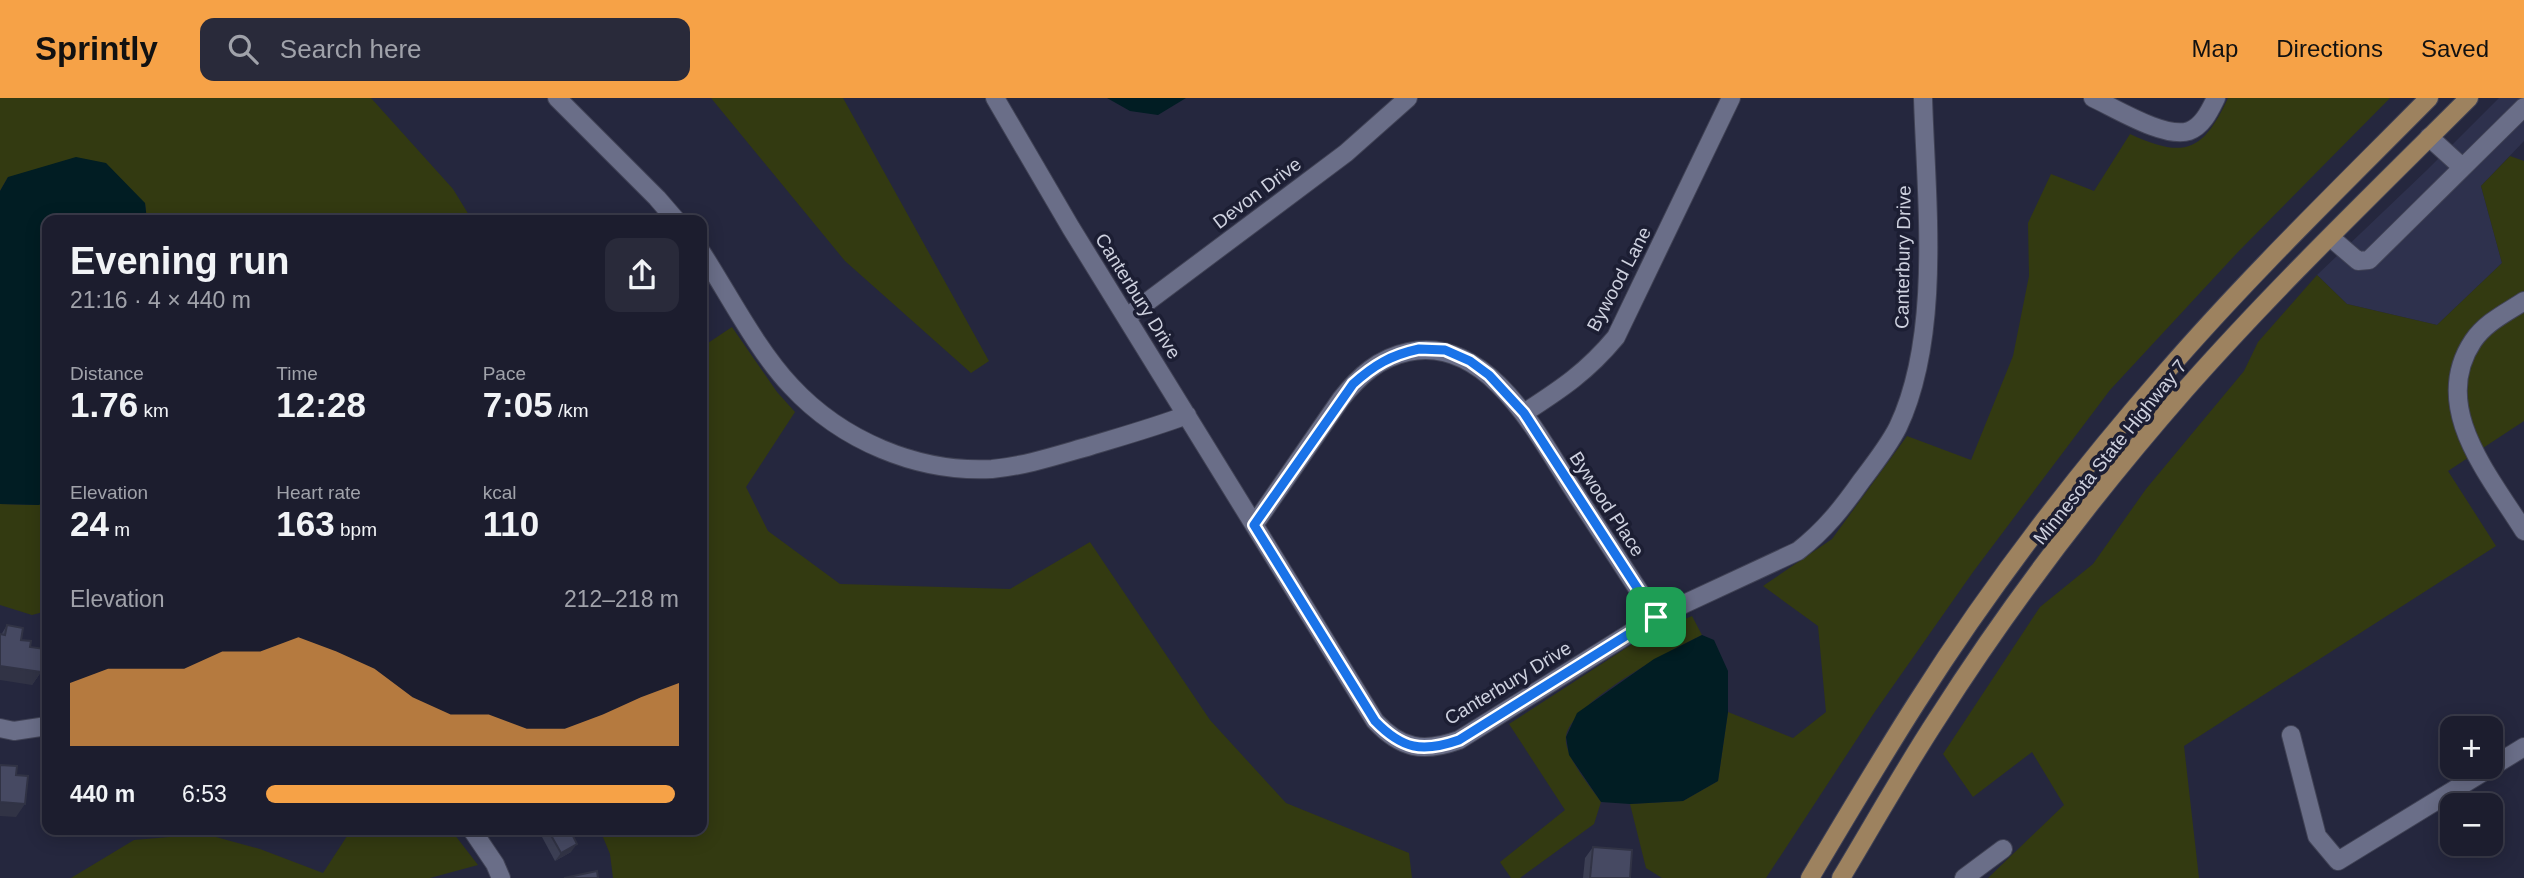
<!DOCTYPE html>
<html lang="en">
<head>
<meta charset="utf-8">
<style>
  body { margin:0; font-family:Helvetica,sans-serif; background:#292a3a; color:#f1f3f6; height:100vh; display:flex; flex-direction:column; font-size:26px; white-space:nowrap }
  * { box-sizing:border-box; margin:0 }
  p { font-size:23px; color:#a0a2aa }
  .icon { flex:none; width:38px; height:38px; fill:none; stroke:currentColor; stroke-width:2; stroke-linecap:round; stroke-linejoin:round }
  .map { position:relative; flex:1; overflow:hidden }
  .details { position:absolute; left:42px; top:117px; width:665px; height:620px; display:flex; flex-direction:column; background:#1c1d2e; border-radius:14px; box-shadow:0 4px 18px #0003,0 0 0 2px #3a3b4a }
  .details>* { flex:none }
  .buttons { position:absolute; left:2440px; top:618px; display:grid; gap:14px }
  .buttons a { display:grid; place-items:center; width:63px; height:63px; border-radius:14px; background:#1c1d2e; box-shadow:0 4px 18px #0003,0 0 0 2px #3a3b4a; font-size:35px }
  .pin { position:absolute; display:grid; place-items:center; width:60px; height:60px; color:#fff; margin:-30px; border-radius:14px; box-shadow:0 4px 10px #0006 }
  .round { display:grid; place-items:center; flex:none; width:74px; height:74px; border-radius:14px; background:#292a3a }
  .head { display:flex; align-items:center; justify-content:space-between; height:119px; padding:0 28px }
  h1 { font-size:38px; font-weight:800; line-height:52px }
  .figures { display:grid; grid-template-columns:repeat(3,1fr); gap:10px; height:119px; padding:7px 28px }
  .figures div { display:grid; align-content:center }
  .figures b { font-size:35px; font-weight:800 }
  .figures small { font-size:19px; font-weight:400 }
  .figures p { font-size:19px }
  .chart { height:196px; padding:14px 28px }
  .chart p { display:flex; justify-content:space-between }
  .chart svg { width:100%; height:126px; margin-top:7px; fill:#f6a247; opacity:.7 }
  ul { padding:0 28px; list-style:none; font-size:23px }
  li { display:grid; grid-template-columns:112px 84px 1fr; align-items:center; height:52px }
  li i { height:18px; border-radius:9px; background:#f6a247 }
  header { display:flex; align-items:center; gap:42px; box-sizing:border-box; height:98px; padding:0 35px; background:#f6a247; color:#111 }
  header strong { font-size:33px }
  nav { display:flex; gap:38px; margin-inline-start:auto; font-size:24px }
  .search { width:490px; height:63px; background:#292a3a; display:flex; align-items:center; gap:18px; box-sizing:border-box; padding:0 24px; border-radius:14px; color:#a0a2aa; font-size:26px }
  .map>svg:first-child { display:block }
  .built { fill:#2e314d }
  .green { fill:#333a11 }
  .water { fill:#011d23 }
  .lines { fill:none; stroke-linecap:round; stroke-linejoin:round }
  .minor-casing { stroke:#404255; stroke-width:20 }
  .major-casing { stroke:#404255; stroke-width:20 }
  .minor { stroke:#6a6e88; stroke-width:18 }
  .major { stroke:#9d825f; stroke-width:18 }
  .wall { fill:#3c3f54 }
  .shaded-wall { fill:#313345 }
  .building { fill:#464962; stroke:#313345; stroke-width:2 }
  .route-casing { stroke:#fff; stroke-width:14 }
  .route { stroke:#1a73e8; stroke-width:9 }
  .labels { text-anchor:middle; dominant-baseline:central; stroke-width:7; stroke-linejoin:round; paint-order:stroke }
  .street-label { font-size:19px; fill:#ced1df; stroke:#1c1e33 }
</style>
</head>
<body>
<header>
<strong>Sprintly</strong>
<div class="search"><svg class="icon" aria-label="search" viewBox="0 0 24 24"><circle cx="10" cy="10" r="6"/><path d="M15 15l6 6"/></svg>Search here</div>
<nav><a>Map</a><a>Directions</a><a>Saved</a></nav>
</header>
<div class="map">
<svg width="2524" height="780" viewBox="0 0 2524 780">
  <rect width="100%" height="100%" fill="#25273e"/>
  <path class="built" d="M2499,0h25v43l-43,45 21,77 -65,62 -90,-21 -30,-29 110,-105z"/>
  <path class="green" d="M0,0h371l82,91 19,31h-325l-2,-17 -137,-26 -8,14z
    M711,0h132l146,263 -18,12 -126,-112z
    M2228,0h162l-153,155 -127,137 -137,182 -99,141 -108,165h-104l-16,-10 -16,-64 53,-3 35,-20 10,-69 65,26 33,-26 -8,-86 -55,-40 69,-47 75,-103 64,24 42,-104 16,-80 -1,-53 23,-49 43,17 36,-57c54,25 73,18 98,-36z
    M2510,58l14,5v260l-76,50 48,75 -312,200 15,132h-211l76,-73 -32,-53 -59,45 -30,-43 97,-147 53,-43 53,-75 98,-118 14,-29 59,-67 30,29 90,21 65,-62 -21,-77z
    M732,229l45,65 18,20 -49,75 22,44 72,53 170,5 80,-47 120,178 76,83 123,50 3,25h-799l-3,-24 -10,-24h102v-483z
    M47,402v111l-15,4 -32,-10v-101l38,1z
    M1692,518l10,19c-31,15 -129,66 -136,101 -3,19 24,50 35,66l-7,22 -74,54h-9l-11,-16 65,-52 -56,-86 131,-85z
    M351,732h100l27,35 -48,13h-359l63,-38 71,-6 55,15 63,24z"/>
  <path class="water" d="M1107,0h79l-28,17 -28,-4z
    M76,59l30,6 39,40 2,17h-100v280l-8,5 -39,-1v-313l8,-14z
    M1702,537l12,5 14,31v41l-10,69 -35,20 -53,3 -29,-2 -32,-47 -3,-18 11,-24 77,-54z"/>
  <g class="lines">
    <g class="minor-casing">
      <path id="minor" d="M557,0l100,100 19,22
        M995,0l76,130 304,493c26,28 48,32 84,19l197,-123 142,-66c27,-21 45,-44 64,-71 13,-17 27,-35 36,-53 44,-93 28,-229 25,-329
        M2093,0c22,10 72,41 96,33 14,-5 21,-21 27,-33
        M2429,39l33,30
        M2330,139l28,24 11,-1 155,-153
        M702,155c27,42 55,97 89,133 50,54 126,87 201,83 33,-3 66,-14 98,-23 33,-10 65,-19 97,-31
        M2524,203c-18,12 -38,21 -51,40 -44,66 17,135 51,190
        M1127,219l219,-164 62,-55
        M1524,315c37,-24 63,-41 92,-76l115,-239
        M1254,427l87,-126c18,-23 38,-41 67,-47 79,-17 129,81 164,136 28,43 56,86 84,129
        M0,630l14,3 33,-5
        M2291,637l26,101 21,25 186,-114
        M472,732l23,34 6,14
        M1964,780l39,-29"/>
    </g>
    <g class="major-casing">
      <path id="major" d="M1810,780c35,-59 70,-118 107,-176 73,-115 158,-226 248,-329 83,-96 175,-185 264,-275
        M1841,780c32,-53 62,-107 96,-159 73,-115 158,-226 248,-329 90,-102 188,-196 284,-292"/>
    </g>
    <use href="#minor" class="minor"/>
    <use href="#major" class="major"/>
  </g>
  <path class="wall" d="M7,527l14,15 9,7 11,25 -9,13 -31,-50z
    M543,732h36l-6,7 -2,15 -16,9 -13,-24 2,-4z
    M1593,749l37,31h-47l2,-20z"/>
  <path class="shaded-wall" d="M0,568l41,6 -9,13 -32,-5z
    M0,704l25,2 -9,13 -16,-1z
    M577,732h2l-4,6 -10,5 6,-9z
    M577,746l-6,8 -16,9 6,-8z"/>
  <path class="building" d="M7,527l16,3 -2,12 10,1 -1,6 15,2 -4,23 -41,-6v-32l5,1z
    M0,667l17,1 -1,9 12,1 -3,28 -25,-2z
    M548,732h29l-6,2 6,12 -16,9z
    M1593,749l39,3 -2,28h-40z
    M597,773l1,7h-34z"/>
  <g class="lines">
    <g class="route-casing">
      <path id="route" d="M1419,251l26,1 25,11 19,14 35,38 132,204 -197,123c-37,13 -57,9 -84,-19l-121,-196 99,-141c21,-19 38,-29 66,-35z"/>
    </g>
    <use href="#route" class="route"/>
  </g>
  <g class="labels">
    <g class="street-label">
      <text transform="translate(1257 95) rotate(-37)">Devon Drive</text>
      <text transform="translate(1903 159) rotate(-89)">Canterbury Drive</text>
      <text transform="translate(1619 181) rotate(-62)">Bywood Lane</text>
      <text transform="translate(1138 198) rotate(58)">Canterbury Drive</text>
      <text transform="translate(2110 354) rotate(-51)">Minnesota State Highway 7</text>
      <text transform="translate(1607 406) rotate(57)">Bywood Place</text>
      <text transform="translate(1508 585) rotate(-31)">Canterbury Drive</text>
    </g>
  </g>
</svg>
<div class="buttons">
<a>+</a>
<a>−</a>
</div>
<div class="pin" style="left:1656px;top:519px;background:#1e9e55"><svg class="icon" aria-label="arrive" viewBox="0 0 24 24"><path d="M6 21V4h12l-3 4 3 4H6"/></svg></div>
<section class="details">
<div class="head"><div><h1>Evening run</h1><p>21:16 · 4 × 440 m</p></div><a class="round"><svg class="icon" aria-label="share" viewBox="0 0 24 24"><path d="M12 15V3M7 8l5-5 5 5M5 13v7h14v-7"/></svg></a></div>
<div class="figures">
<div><p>Distance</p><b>1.76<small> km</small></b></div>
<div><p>Time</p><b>12:28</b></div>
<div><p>Pace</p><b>7:05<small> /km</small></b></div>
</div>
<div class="figures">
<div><p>Elevation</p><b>24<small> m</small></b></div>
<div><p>Heart rate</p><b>163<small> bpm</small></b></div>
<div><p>kcal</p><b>110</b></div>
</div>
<div class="chart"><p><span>Elevation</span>212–218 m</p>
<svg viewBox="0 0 160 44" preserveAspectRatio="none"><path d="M0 44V22L10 17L20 17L30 17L40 11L50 11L60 6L70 11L80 17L90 27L100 33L110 33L120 38L130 38L140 33L150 27L160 22V44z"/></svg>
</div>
<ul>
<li><b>440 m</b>6:53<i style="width:99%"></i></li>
</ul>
</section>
</div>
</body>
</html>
